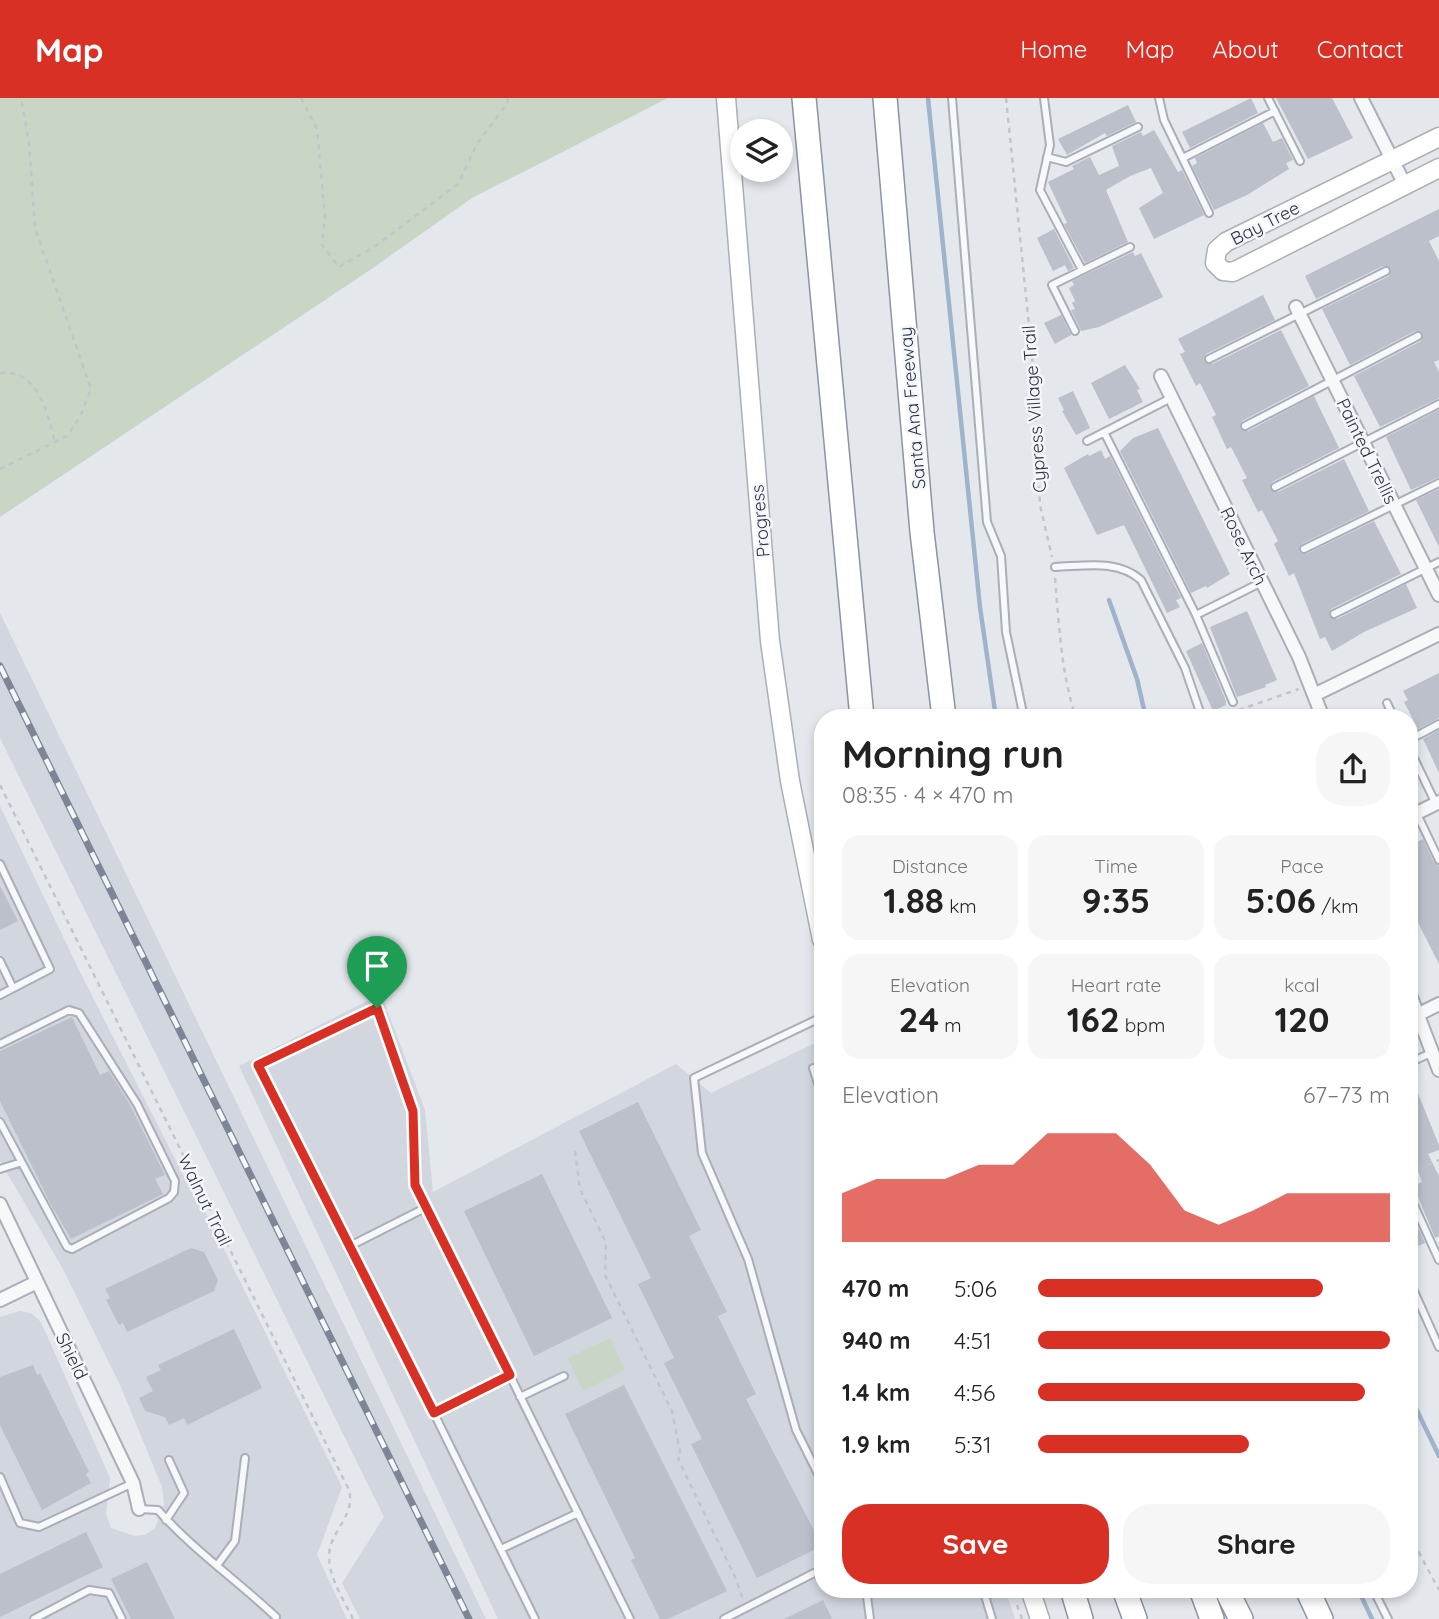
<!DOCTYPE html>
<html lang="en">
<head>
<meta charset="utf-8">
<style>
  body { margin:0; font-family:Quicksand,sans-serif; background:#f6f6f6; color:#222; height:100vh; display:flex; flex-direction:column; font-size:26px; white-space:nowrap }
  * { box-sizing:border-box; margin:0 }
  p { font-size:23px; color:#767676 }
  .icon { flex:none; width:38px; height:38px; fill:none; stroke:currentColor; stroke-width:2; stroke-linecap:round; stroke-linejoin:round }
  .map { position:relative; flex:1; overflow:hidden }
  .details { position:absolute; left:814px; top:611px; width:604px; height:889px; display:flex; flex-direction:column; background:#fff; border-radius:28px; box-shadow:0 4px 10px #0003 }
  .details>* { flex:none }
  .buttons { position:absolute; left:730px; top:21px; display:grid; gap:14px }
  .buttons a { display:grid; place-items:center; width:63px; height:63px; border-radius:50%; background:#fff; box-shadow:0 4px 10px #0003; font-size:35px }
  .pin { position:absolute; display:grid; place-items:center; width:60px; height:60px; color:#fff; margin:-72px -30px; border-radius:50% 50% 50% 0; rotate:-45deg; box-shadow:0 0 7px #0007 }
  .pin .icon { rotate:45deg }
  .round { display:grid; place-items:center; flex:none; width:74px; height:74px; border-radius:28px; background:#f6f6f6 }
  .overview { display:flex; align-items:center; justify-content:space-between; height:119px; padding:0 28px }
  h1 { font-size:38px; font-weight:700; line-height:52px }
  .figures { display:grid; grid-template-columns:repeat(3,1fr); gap:10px; height:119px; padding:7px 28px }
  .figures div { display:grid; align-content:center; border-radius:18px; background:#f6f6f6; text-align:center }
  .figures b { font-size:35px; font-weight:700 }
  .figures small { font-size:19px; font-weight:400 }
  .figures p { font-size:19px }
  .chart { height:196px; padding:14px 28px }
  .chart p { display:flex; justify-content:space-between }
  .chart svg { width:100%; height:126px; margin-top:7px; fill:#d93025; opacity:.7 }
  .action { display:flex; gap:14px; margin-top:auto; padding:14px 28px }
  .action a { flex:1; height:80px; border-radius:28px; background:#d93025; color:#fff; font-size:28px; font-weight:700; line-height:80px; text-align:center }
  .action a+a { background:#f6f6f6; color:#222 }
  ul { padding:0 28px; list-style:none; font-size:23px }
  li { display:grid; grid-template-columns:112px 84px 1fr; align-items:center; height:52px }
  li i { height:18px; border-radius:9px; background:#d93025 }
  header { display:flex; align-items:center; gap:42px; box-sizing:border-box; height:98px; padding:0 35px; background:#d93025; color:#fff }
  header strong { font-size:33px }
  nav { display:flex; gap:38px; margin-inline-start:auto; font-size:24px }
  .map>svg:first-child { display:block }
  .built { fill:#d2d6de }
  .green { fill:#c9d6c5 }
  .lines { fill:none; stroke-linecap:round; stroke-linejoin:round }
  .stream { stroke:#9fb4cc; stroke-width:4.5 }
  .building { fill:#bbc0ca }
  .lane-casing { stroke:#a9aeb7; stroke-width:10 }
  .street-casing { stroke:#a9aeb7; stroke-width:16 }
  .secondary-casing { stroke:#a9aeb7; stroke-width:21 }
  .highway-casing { stroke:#8b94a3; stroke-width:26 }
  .path { stroke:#c2c5cb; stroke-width:2.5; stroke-dasharray:5 5; stroke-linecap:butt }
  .lane { stroke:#f7f8fa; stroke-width:6 }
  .street { stroke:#f7f8fa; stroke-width:12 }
  .secondary { stroke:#fff; stroke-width:18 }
  .highway { stroke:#fff; stroke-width:23 }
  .rail-casing { stroke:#7d8696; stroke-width:7 }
  .rail { stroke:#f4f6f9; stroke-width:4.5; stroke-dasharray:13; stroke-linecap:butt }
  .route-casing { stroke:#fff; stroke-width:14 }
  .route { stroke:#d93025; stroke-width:9 }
  .labels { text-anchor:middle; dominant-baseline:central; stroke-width:5; stroke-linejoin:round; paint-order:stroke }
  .street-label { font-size:18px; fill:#2b3445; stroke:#f4f6f9 }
</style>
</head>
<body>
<header>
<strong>Map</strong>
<nav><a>Home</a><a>Map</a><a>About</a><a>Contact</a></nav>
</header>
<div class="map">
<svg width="1439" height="1521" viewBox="0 0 1439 1521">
  <rect width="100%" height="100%" fill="#e4e7ec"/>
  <path class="built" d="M0,515l486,1006h-126l-18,-36 42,-66 -384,-779z
    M0,708l82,170 115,226 3,-1 142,286 -25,68 30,64h-347v-302l20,-6 11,2 10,9 69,156 -4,36 5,14 24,8 10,-1 10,-7 9,-24 -2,-17 -42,-102 -57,-116 -63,-108z
    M381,896l44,116 8,82 243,-128 35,29 106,-51 5,5v542h183l10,30h-517l-259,-553z"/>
  <path class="green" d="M0,0h668l-196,100 -102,72 -370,247z
    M610,1240l15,32 -42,21 -15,-33z"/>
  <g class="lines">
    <path class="stream" d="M928,0l52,509 16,111
      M1109,502l28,79 9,39
      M1409,1296l30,62
      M1358,1491l14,30"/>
  </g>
  <path class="building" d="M1251,0l7,15 -68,35 -8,-16z
    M1276,0h56l21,40 -45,21z
    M1128,7l8,17 -29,14 -2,-3 -38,22 -9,-16z
    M1263,25l10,19 9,-4 11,22 -7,3 3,6 -42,26 -33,15 -22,-44 5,-3 -2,-5z
    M1154,32l24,42 4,-2 22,45 -50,24 -15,-31 24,-15 -12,-25 -21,8 -24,14 22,52 -43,21 -21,-39 3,-1 -19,-41 26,-13 -2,-3 18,-9 9,18 20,-9 -7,-20 29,-14 2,4z
    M1439,111v27l-10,5 10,20v99l-5,2 5,10v26l-59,29 -26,-51 67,-35 2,-7 -8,-3 -65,34 -28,-56 67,-33 2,-7 -8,-3 -67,33 -11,-23z
    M1054,131l20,39 -6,3 -3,-6 -12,6 -16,-33z
    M1133,154l2,4 6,-3 22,44 -64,30 -18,4 -10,-21 4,-1 -3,-6 3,-2 -6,-13 5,-3 -2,-4z
    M1263,197l12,25 -69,34 -2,7 8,3 69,-34 28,56 -67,35 -2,7 8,3 66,-35 25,52 -67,34 -2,7 8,3 66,-33 25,52 -67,33 -3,8 7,2 68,-33 27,53 -70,35 -2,7 8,3 69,-35 11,24 -53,24 -32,19 -7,-14 -5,2 -26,-66 -5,3 -15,-32 4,-3 -16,-31 -4,2 -16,-32 5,-2 -16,-31 -4,2 -15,-32 4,-2 -16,-32 -4,3 -16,-32 5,-2 -7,-13z
    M1061,217l10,20 -16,9 -11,-21z
    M1125,267l15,24 -3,1 6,12 -34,17 -18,-36z
    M1073,293l17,37 -14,7 -14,-24 2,-1 -6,-12z
    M1439,312v67l-28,13 -25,-53z
    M1158,330l72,146 -23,14 -1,-2 -15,7 -71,-142 13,-13z
    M1101,352l4,9 5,-3 71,142 -5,2 4,7 -13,6 -43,-88 -27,10 -33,-67 24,-14 1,2z
    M1439,391v58l-23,-47z
    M1247,513l30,69 -12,5 1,2 -29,10 -27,-70z
    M1202,545l24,58v4l-13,6 -27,-60z
    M1439,575v45l-21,11 -14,-27 4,-2 -5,-9z
    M1439,632v43l-16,-34z
    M1423,741l11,23 5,4v98l-30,-59v-59z
    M0,788l18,35 -18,9z
    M72,919l28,58 9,-4 20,32 36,72 -10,4 8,15 -92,45 -21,-36 -50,-102v-50z
    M1410,976l29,71v5l-11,4 11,22v60l-4,2 -22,-53 9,-3 -8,-22 -5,2z
    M638,1004l63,128 -12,6 38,76 -9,4 38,78 -10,5 76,147 -65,32 -66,-134 11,-5 -38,-76 10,-5 -36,-74 13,-6 -72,-147z
    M542,1076l70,144 -78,38 -70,-145z
    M1414,1120l11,25 -16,7v-30z
    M191,1150l13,4 14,28 -4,11 -87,41 -4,-9 -4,2 -13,-25 4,-2 -5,-9z
    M234,1231l28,59 -75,37 -3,-7 -15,7 -4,-8 -20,-6 -6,-13 14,-7 -7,-14 15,-7 -3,-5z
    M33,1267l4,10 3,-2 49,99 -3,2 5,9 -49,27 -42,-85v-48z
    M624,1287l103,206 -59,28h-8l-29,-59 4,-2 -70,-144z
    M86,1434l17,35 -103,50v-43z
    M147,1464l28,57h-44l-20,-40z
    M823,1502l9,19h-48z"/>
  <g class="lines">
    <g class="lane-casing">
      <path id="lane" d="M952,0l35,424 14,34 5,76 18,86
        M1044,0l6,47 -10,45 42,80
        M1159,0l5,22 45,93
        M1268,0l32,63
        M1047,59l19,5 72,-35
        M1183,60l92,-47
        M1075,233l-23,-46 78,-38
        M1209,261l177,-88
        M1245,328l173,-90
        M1104,334l92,183 37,87
        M1087,343l84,-43
        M1275,389l164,-83
        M1304,451l135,-66
        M1055,469c30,-1 63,-8 86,13l44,88 17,50
        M1334,516l105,-52
        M1196,517l66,-33
        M1387,605l7,15
        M1409,642l30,-16
        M1409,650l27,56
        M1417,716l22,46
        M0,766l50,105 -50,26
        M0,863l13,27
        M822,919l-128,61 8,75 46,106 48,171 26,52
        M0,946l69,-34 10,3 58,91 38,77 -1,11 -5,6 -97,51 -5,-2 -67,-125
        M1409,965l22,-10
        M813,970l9,28
        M0,1071l19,-6
        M1409,1096l30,66
        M348,1149l79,-40
        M1409,1182l30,67
        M520,1299l44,-21
        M434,1315l76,-38
        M0,1379l20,46 19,4 94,-44
        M139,1411l19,1c34,39 80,71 118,107
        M166,1422l18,-27 -15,-33
        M501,1451l77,-36
        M218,1466l17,-23 10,-83
        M866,1491l4,30
        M983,1491l9,30
        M1373,1491l15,30
        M34,1521l55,-29 20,3 13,26
        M535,1521l-162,-330 -14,-19 -101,-205 119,-57 36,103 3,74 214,434
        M724,1521l98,-50"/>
    </g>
    <g class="street-casing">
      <path id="street" d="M1361,0l44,87
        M1296,209l143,288
        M1161,278l138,281 24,61
        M1314,597l125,-61
        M1409,719l30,-15
        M1409,894l30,78
        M1417,917l22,-11
        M0,1106l133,279 6,26
        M0,1202l37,-18"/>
    </g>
    <g class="secondary-casing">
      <path id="secondary" d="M726,0l44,543 20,140 32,159
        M1439,39l-213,105 -9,8 -2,13 8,8 10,1 206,-104
        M1030,1491l10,30"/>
    </g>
    <g class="highway-casing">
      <path id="highway" d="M804,0l58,620
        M885,0l37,434 22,186
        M1072,1491l9,30
        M1124,1491l11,30
        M1201,1491l11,30
        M1226,1491l15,30
        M1307,1491l14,30"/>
    </g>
    <path class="path" d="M301,0l16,31 8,87 -3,29 17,22 38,-22 81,-61 19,-40 31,-42 -1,-4
      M1006,0l27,268 7,139 12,52
      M0,275c38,-5 48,41 55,69
      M0,371l67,-33 13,-19 11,-28 -56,-161 -6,-85 -8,-45
      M1055,480c4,46 6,95 21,140
      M1239,612l60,-21
      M1216,620l14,-5
      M0,687l349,705c7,27 -21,42 -20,68 1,22 15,42 24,61
      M815,884l7,25
      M575,1053l5,38 26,54 -1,32 67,136 9,46 -3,2 58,120 7,21
      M1409,1075l30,-13
      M1409,1436l30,56
      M1017,1507l5,14"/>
    <use href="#lane" class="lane"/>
    <use href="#street" class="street"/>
    <use href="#secondary" class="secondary"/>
    <use href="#highway" class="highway"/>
    <g class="rail-casing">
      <path id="rail" d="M0,568l469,953"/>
    </g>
    <use href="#rail" class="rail"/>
  </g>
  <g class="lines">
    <g class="route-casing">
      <path id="route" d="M377,910l36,103 2,74 95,190 -76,38 -176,-348z"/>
    </g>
    <use href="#route" class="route"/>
  </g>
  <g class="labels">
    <g class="street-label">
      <text transform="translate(1265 125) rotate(-27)">Bay Tree</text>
      <text transform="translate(912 310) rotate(-95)">Santa Ana Freeway</text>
      <text transform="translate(1034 311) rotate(-94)">Cypress Village Trail</text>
      <text transform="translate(1367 353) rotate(64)">Painted Trellis</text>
      <text transform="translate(760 423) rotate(-95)">Progress</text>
      <text transform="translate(1244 448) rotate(64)">Rose Arch</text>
      <text transform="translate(205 1102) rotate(64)">Walnut Trail</text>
      <text transform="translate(72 1258) rotate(64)">Shield</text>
    </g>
  </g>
</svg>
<div class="buttons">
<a><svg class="icon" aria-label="layers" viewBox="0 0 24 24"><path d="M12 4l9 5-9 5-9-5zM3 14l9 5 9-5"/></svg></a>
</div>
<div class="pin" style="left:377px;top:910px;background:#1e9e55"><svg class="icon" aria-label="arrive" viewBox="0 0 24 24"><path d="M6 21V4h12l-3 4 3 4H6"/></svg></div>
<section class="details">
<div class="overview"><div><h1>Morning run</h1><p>08:35 · 4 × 470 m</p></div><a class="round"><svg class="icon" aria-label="share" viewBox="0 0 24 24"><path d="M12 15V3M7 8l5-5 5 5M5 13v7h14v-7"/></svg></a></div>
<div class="figures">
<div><p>Distance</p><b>1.88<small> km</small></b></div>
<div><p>Time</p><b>9:35</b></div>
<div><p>Pace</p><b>5:06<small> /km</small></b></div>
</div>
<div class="figures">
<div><p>Elevation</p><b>24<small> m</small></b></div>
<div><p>Heart rate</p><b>162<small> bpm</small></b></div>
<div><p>kcal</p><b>120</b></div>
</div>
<div class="chart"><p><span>Elevation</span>67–73 m</p>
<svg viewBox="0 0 160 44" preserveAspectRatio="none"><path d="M0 44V27L10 22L20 22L30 22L40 17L50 17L60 6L70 6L80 6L90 17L100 33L110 38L120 33L130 27L140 27L150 27L160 27V44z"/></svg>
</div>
<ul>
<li><b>470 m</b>5:06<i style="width:81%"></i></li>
<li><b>940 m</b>4:51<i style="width:100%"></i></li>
<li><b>1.4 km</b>4:56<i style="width:93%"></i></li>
<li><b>1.9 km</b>5:31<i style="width:60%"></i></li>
</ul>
<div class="action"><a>Save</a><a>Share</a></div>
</section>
</div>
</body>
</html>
